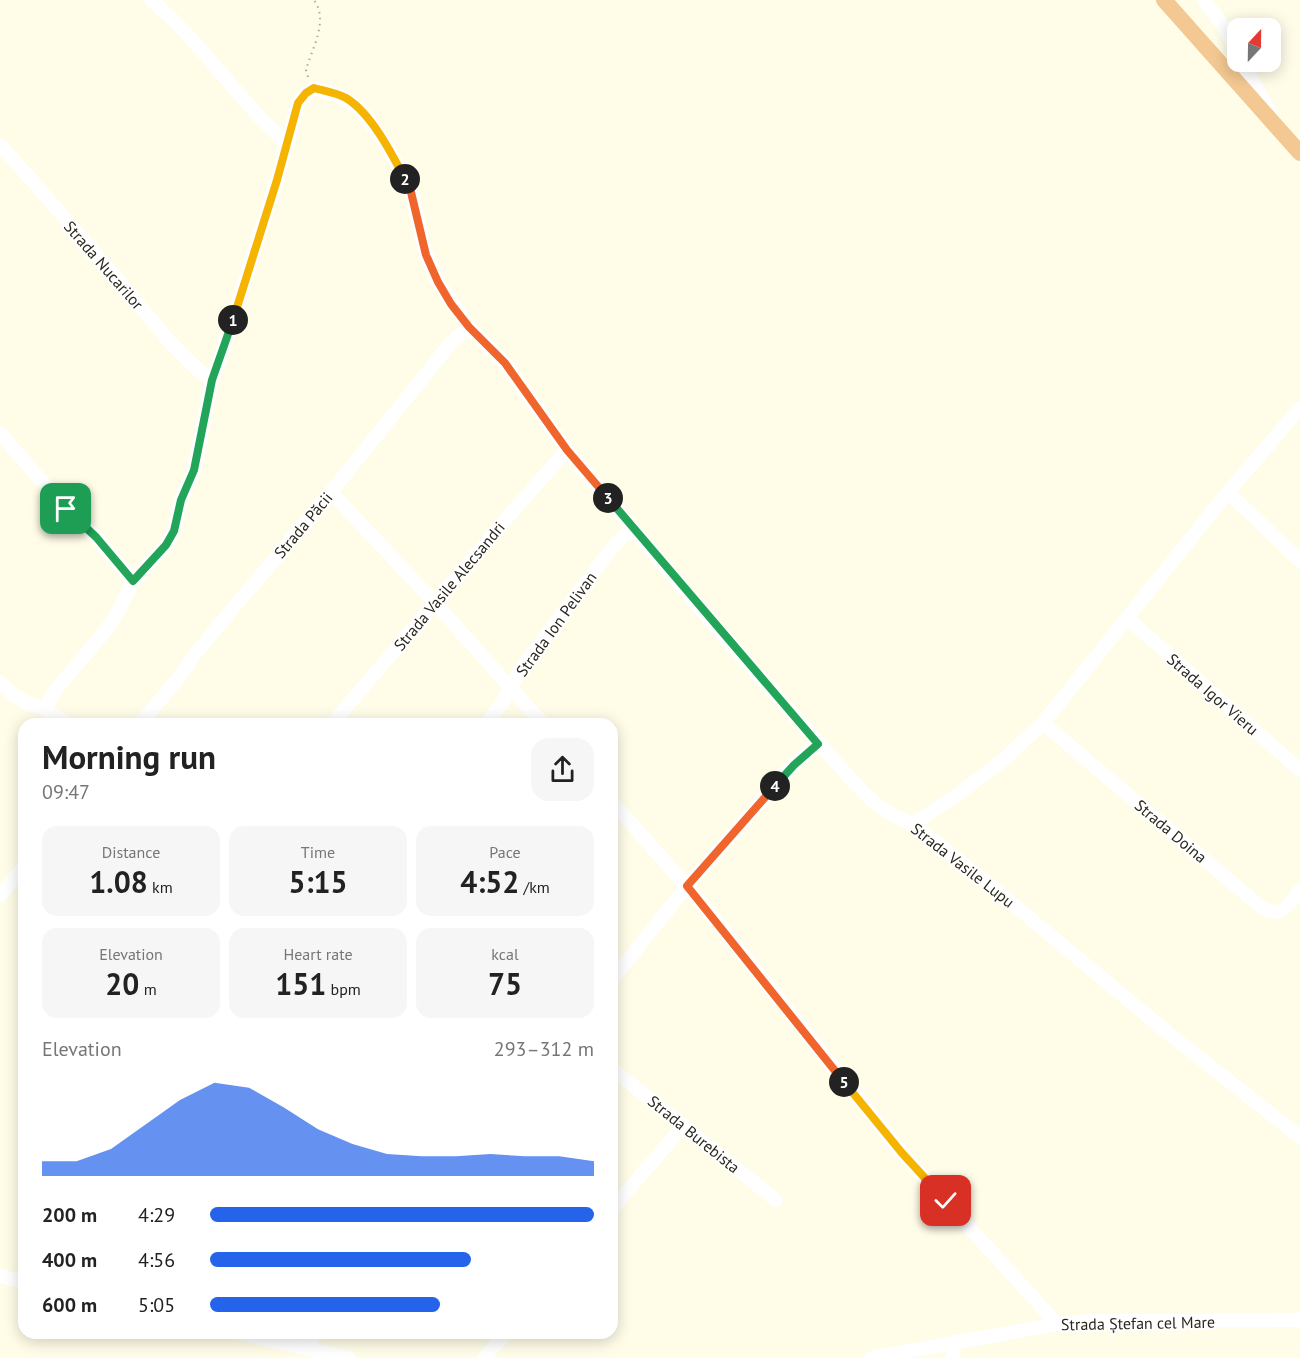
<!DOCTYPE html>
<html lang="en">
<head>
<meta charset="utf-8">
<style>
  body { margin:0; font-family:"PT Sans",sans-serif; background:#f6f6f6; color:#222; height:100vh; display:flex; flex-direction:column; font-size:22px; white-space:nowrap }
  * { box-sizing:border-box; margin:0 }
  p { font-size:20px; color:#767676 }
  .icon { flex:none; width:33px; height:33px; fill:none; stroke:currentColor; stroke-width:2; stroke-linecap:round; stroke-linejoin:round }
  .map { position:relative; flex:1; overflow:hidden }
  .sheet { position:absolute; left:18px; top:718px; width:600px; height:621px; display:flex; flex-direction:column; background:#fff; border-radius:18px; box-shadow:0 3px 15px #0003 }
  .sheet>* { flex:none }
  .needle { width:39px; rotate:22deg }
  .fabs { position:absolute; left:1227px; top:18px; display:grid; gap:12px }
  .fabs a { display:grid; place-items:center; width:54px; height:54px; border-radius:12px; background:#fff; box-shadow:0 3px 15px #0003; font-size:30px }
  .pin { position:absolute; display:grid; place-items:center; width:51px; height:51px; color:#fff; margin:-26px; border-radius:12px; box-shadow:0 3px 9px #0006 }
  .km { position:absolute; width:30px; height:30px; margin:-15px; border-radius:50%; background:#222; color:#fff; font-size:16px; line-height:30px; text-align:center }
  .round { display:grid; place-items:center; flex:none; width:63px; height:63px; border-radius:18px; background:#f6f6f6 }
  .overview { display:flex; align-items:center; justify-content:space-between; height:102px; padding:0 24px }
  h1 { font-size:33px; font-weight:600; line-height:45px }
  .figures { display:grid; grid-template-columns:repeat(3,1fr); gap:9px; height:102px; padding:6px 24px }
  .figures div { display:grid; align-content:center; border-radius:15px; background:#f6f6f6; text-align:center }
  .figures b { font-size:30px; font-weight:600 }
  .figures small { font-size:16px; font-weight:400 }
  .figures p { font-size:16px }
  .chart { height:168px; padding:12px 24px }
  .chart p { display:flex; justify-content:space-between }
  .chart svg { width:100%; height:108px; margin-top:6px; fill:#2563eb; opacity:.7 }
  ul { padding:0 24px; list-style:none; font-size:20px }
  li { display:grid; grid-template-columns:96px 72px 1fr; align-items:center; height:45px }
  li i { height:15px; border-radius:8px; background:#2563eb }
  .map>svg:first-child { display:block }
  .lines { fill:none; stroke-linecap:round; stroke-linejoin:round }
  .path { stroke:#aca998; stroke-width:2; stroke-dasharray:1.5 4.5; stroke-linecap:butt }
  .minor { stroke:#fff; stroke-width:14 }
  .major { stroke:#f3c892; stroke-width:16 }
  .split-1-casing { stroke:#fff; stroke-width:12 }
  .split-2-casing { stroke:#fff; stroke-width:12 }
  .split-3-casing { stroke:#fff; stroke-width:12 }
  .split-4-casing { stroke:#fff; stroke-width:12 }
  .split-5-casing { stroke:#fff; stroke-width:12 }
  .split-6-casing { stroke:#fff; stroke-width:12 }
  .split-1 { stroke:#22a559; stroke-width:8 }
  .split-2 { stroke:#f5b400; stroke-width:8 }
  .split-3 { stroke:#f0652b; stroke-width:8 }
  .split-4 { stroke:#22a559; stroke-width:8 }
  .split-5 { stroke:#f0652b; stroke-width:8 }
  .split-6 { stroke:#f5b400; stroke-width:8 }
  .labels { text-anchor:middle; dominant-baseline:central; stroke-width:4.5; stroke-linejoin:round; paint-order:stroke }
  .street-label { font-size:16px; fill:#2a281c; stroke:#fff }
</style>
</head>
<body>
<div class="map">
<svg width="1300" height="1358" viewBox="0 0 1300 1358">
  <rect width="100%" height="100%" fill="#fffce8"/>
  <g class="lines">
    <path class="path" d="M308,77l-2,-7c6,-22 23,-49 8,-70"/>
    <path class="minor" d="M151,0c51,42 85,99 135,142
      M1204,0l20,27 14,25
      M1242,62l28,50
      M0,145c47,51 91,104 136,156 23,28 46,59 76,79
      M0,433l66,76 30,28 37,44
      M331,492l104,111 108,121
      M1228,492l72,69
      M1127,618l173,152
      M0,682l12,12 17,10 16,5 21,15
      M45,709l9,-17 52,-62 12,-18 15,-31 33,-36 8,-14 7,-31 13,-30 18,-90 8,-21 57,-180 21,-76 8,-10 8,-5 22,6 23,14 30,41 21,39 16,66 12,28 31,45 36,36 62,87 158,188 134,150 17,16 18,12 19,8 77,61 178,148 132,104
      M1043,723l219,185c21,11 26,-3 38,-18
      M140,724l41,-49 13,-20 137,-163 119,-148 19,-17
      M332,724l167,-197 68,-77
      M486,724l17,-22 17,-32 82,-109 15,-19 16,-13
      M612,802l93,105 197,246 155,171
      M913,824l44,-29 45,-34 41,-38 185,-231 72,-84
      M0,896l24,-30
      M612,980l75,-94 107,-122 24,-20
      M612,1069l164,131
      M612,1209l72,-84
      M0,1276l24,6
      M243,1334l106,24
      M305,1348l11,-14
      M484,1358l21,-24
      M871,1358l186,-34 35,-3 208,-1
      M952,1358l4,-16"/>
    <path class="major" d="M1164,0l136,153"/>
  </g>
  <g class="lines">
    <g class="split-1-casing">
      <path id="split-1" d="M66,509l30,28 37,44 33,-36 8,-14 7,-31 13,-30 18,-90 21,-60"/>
    </g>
    <g class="split-2-casing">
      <path id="split-2" d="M233,320l44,-140 21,-77 8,-10 8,-5c11,3 23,5 32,10 25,15 46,56 59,81"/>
    </g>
    <g class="split-3-casing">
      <path id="split-3" d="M405,179l5,9 16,67 12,27 13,22 18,23 36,36 62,87 41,48"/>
    </g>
    <g class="split-4-casing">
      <path id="split-4" d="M608,498l210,246 -24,21 -19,21"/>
    </g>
    <g class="split-5-casing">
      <path id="split-5" d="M775,786l-88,100 157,196"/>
    </g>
    <g class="split-6-casing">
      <path id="split-6" d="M844,1082l58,71 44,48"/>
    </g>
    <use href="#split-1" class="split-1"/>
    <use href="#split-2" class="split-2"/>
    <use href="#split-3" class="split-3"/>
    <use href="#split-4" class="split-4"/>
    <use href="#split-5" class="split-5"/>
    <use href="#split-6" class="split-6"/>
  </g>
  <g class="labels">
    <g class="street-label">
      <text transform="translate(104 265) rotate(49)">Strada Nucarilor</text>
      <text transform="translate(303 525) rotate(-50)">Strada Păcii</text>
      <text transform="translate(449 586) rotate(-50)">Strada Vasile Alecsandri</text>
      <text transform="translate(556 624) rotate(-54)">Strada Ion Pelivan</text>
      <text transform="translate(1213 694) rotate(41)">Strada Igor Vieru</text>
      <text transform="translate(1171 831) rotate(40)">Strada Doina</text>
      <text transform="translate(963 865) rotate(38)">Strada Vasile Lupu</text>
      <text transform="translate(694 1134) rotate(39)">Strada Burebista</text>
      <text transform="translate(1138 1323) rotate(-1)">Strada Ștefan cel Mare</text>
    </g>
  </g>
</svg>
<div class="fabs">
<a><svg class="needle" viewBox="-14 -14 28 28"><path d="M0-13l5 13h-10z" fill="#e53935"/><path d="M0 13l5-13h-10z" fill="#767676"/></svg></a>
</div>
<div class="pin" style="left:66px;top:509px;background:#1e9e55"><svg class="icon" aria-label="arrive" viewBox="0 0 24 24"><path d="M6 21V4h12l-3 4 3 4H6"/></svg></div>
<div class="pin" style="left:946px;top:1201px;background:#d93025"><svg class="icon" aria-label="check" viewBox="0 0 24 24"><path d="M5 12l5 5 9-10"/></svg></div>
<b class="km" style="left:233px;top:320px">1</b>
<b class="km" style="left:405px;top:179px">2</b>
<b class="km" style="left:608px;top:498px">3</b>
<b class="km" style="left:775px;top:786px">4</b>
<b class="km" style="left:844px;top:1082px">5</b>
<section class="sheet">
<div class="overview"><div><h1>Morning run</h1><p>09:47</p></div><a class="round"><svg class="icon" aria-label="share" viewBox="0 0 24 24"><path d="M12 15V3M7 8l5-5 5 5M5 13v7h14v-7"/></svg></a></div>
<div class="figures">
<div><p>Distance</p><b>1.08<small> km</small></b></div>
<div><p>Time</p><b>5:15</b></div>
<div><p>Pace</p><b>4:52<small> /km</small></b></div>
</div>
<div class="figures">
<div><p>Elevation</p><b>20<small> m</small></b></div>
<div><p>Heart rate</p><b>151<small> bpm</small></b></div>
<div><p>kcal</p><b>75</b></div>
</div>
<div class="chart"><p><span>Elevation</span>293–312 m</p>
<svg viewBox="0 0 160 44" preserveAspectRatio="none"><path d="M0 44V38L10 38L20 33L30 23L40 13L50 6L60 8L70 16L80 25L90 31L100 35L110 36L120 36L130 35L140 36L150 36L160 38V44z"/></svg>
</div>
<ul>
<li><b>200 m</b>4:29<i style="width:100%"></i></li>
<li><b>400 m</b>4:56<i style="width:68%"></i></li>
<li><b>600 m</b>5:05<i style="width:60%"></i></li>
</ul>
</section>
</div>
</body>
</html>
